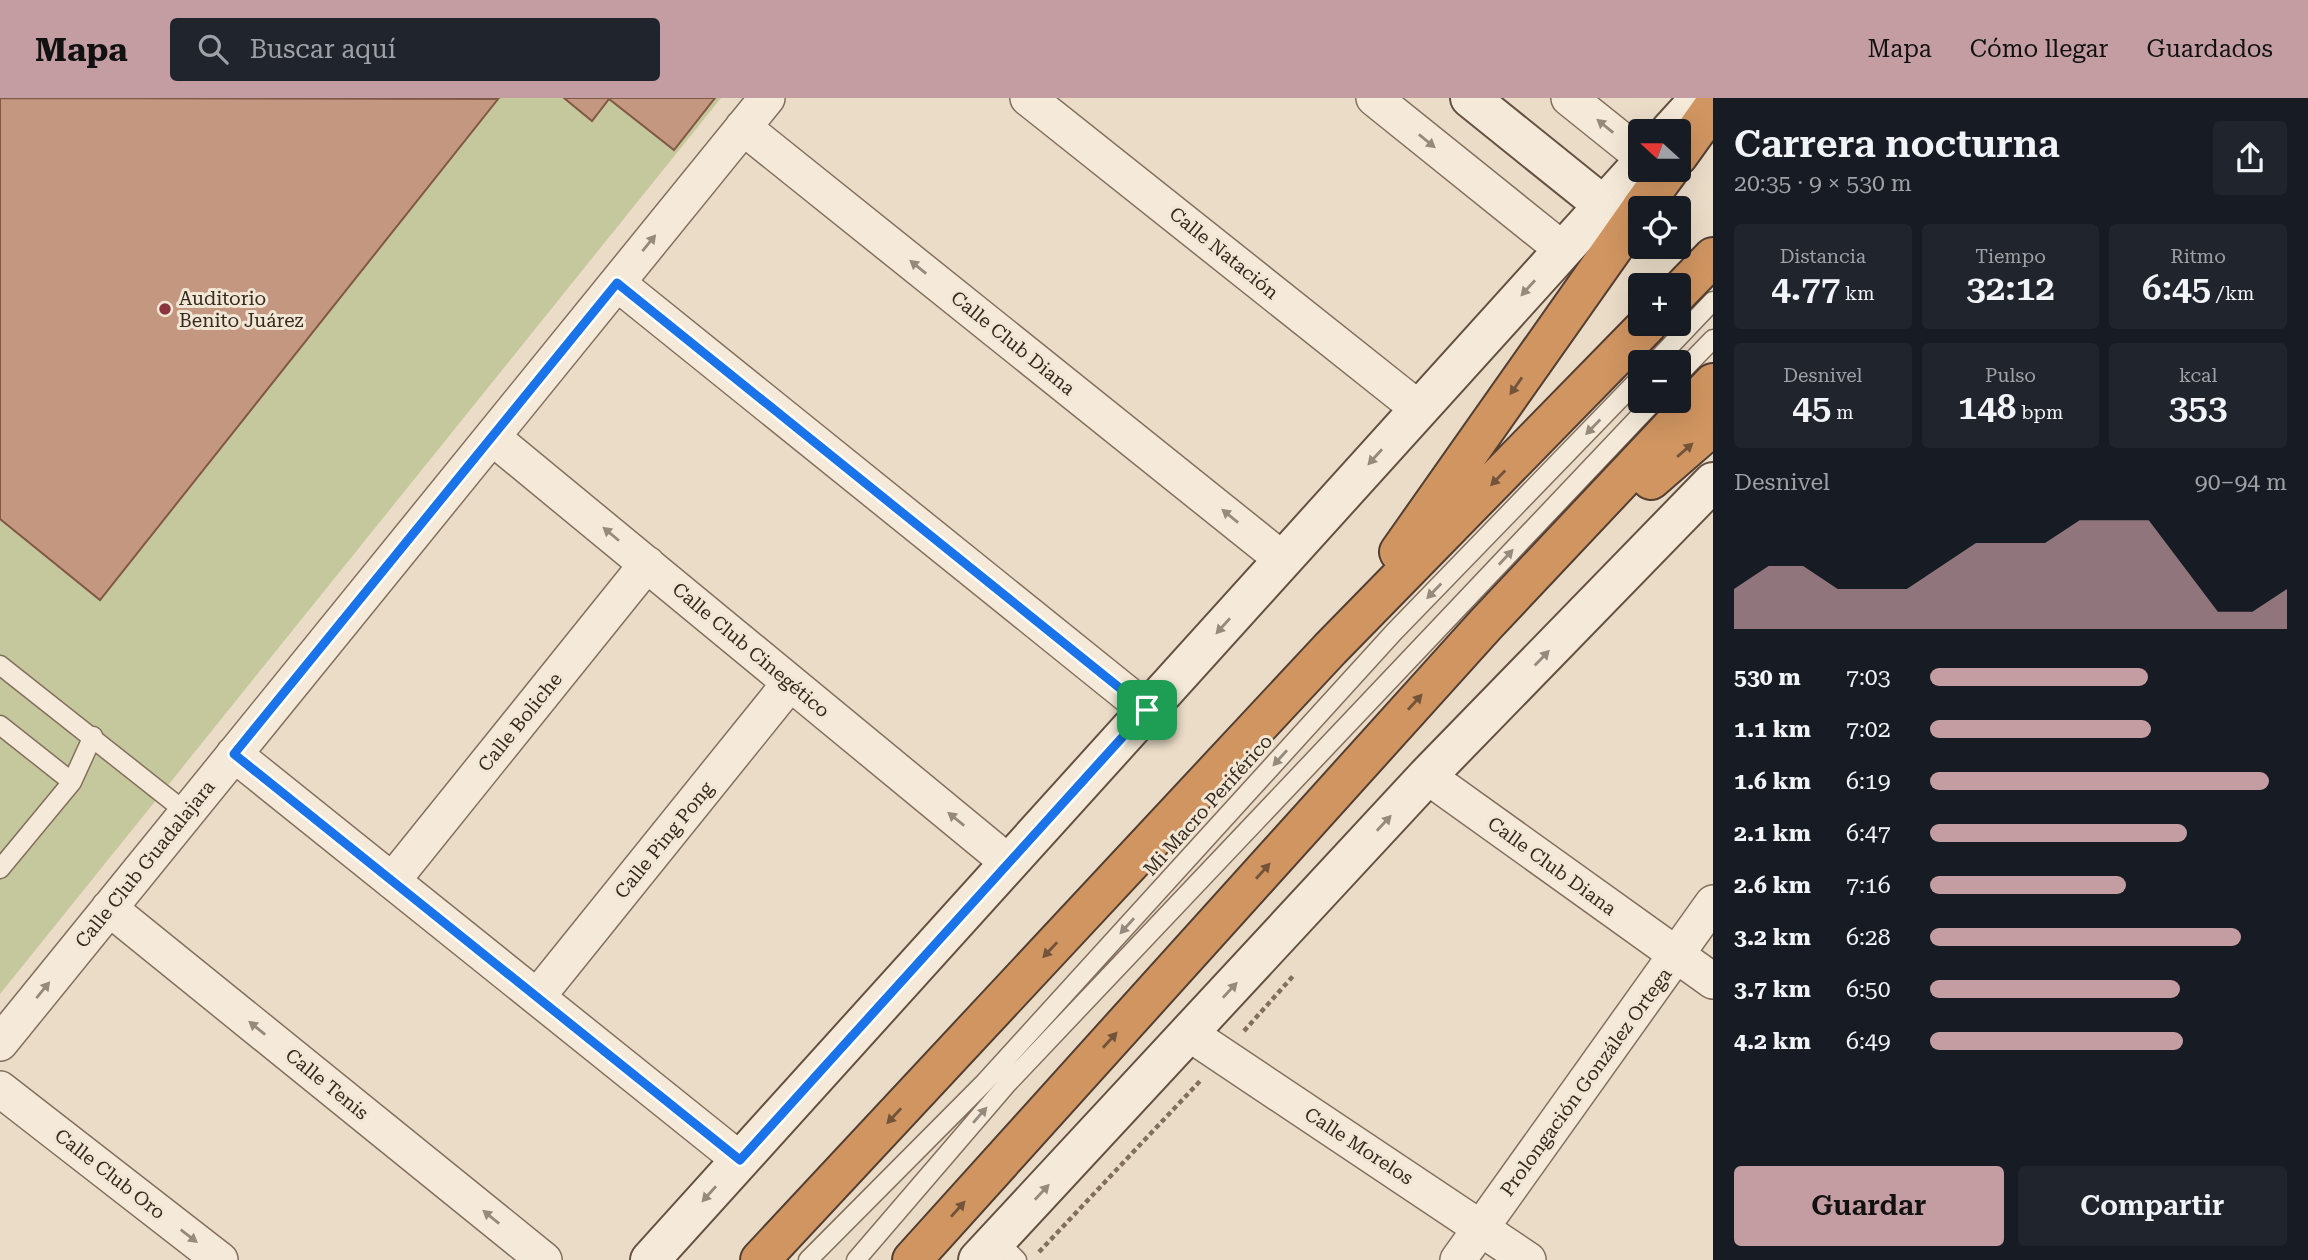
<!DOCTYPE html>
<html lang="es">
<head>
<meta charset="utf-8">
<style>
  body { margin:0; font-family:"Roboto Serif",serif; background:#20242c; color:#f1f3f6; height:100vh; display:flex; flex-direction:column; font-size:26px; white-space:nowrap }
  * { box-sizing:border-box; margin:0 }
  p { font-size:23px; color:#9ea1a6 }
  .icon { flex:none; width:38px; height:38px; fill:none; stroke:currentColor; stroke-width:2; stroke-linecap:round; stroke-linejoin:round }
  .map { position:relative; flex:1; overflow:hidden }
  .details { display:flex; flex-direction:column; background:#171b24; width:595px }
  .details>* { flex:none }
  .needle { width:46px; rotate:291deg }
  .buttons { position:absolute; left:1628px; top:21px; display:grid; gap:14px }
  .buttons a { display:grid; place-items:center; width:63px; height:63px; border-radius:7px; background:#171b24; box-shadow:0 7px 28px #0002; font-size:35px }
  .pin { position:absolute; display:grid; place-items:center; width:60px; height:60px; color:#fff; margin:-30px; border-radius:14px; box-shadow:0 4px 10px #0006 }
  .round { display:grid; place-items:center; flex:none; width:74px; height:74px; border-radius:7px; background:#20242c }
  .headline { display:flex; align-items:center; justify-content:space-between; height:119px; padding:0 21px }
  h1 { font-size:38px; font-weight:600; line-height:52px }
  .stats { display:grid; grid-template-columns:repeat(3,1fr); gap:10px; height:119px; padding:7px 21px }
  .stats div { display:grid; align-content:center; border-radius:7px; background:#20242c; text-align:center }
  .stats b { font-size:35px; font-weight:600 }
  .stats small { font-size:19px; font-weight:400 }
  .stats p { font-size:19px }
  .chart { height:196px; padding:14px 21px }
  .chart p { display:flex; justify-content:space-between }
  .chart svg { width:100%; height:126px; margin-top:7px; fill:#c49da2; opacity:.7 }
  .button { display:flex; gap:14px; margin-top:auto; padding:14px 21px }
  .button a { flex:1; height:80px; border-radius:7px; background:#c49da2; color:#111; font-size:28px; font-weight:600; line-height:80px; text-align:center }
  .button a+a { background:#20242c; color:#f1f3f6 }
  ul { padding:0 21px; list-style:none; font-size:23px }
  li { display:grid; grid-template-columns:112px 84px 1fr; align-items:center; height:52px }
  li i { height:18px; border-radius:9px; background:#c49da2 }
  header { display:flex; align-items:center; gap:42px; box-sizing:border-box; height:98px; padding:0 35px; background:#c49da2; color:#111 }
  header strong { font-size:33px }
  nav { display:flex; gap:38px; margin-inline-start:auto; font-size:24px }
  .search { width:490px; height:63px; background:#20242c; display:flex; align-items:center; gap:18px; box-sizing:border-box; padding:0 24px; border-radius:7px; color:#9ea1a6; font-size:26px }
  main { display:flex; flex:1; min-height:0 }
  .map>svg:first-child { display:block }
  .green { fill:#c5c79c }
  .building { fill:#c49781; stroke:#805846; stroke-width:2 }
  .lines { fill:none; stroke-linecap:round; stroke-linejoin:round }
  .lane-casing { stroke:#836f5e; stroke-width:21 }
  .street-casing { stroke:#836f5e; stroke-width:38 }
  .secondary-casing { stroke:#655041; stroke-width:42 }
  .highway-casing { stroke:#523e32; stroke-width:42 }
  .path { stroke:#836f5e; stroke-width:4.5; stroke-dasharray:5 3.5; stroke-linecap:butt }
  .lane { stroke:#f5ead9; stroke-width:18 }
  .street { stroke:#f5ead9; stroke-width:35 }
  .secondary { stroke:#f5ead9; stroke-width:38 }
  .highway { stroke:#d09561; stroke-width:38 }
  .oneway { fill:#958a7c }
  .oneway2 { fill:#73543a }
  .route-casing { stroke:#fff; stroke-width:14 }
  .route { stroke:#1a73e8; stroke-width:9 }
  .poi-dot { fill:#8c343c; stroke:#f2e7d5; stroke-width:2.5 }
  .labels { text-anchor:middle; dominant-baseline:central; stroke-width:6; stroke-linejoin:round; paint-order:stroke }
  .street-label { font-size:19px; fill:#352920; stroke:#f2e7d5 }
  .poi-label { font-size:19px; fill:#352920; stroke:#f2e7d5; text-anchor:start }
</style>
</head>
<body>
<header>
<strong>Mapa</strong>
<div class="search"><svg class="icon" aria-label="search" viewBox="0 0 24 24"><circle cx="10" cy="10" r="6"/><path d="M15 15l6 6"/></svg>Buscar aquí</div>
<nav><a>Mapa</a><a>Cómo llegar</a><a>Guardados</a></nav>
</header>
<main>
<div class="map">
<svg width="1713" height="1162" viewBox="0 0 1713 1162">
  <rect width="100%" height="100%" fill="#eadcc7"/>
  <path class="green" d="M0,0h721l-721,896z"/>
  <path class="building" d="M0,0l498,1 -398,501 -100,-81z
    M564,0h151l-41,52 -65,-51 -17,22z"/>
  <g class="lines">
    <g class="lane-casing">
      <path id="lane" d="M1655,264l58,-61
        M1678,277l35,-36
        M0,567l187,148
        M0,627l72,57
        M0,771l72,-87 21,-46
        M997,1142l20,20
        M808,1162l176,-177 410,-451 246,-254
        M856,1162l152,-177 646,-682"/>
    </g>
    <g class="street-casing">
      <path id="street" d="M1028,0l391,311
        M1374,0l189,152
        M1569,0l71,57
        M743,29l540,433
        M617,185l530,427
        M492,339l517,426
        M234,656l506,406
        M1427,678l286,205
        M392,783l255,-317
        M109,810l435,352
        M537,899l253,-314
        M1190,936l338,226
        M0,945l767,-945
        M0,991l220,171
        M1458,1162l255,-357"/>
    </g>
    <g class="secondary-casing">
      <path id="secondary" d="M1470,0l133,107
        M1670,33l30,-33
        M650,1162l990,-1095
        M978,1162l449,-484 286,-294"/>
    </g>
    <g class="highway-casing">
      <path id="highway" d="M1678,58l35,-49
        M1641,110l28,-38
        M1678,195l35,-36
        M1651,382l62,-54
        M1399,454l241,-342
        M760,1162l570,-611 318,-325
        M912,1162l574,-636 227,-241"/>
    </g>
    <path class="path" d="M1244,933l50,-56
      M1039,1154l162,-172"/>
    <use href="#lane" class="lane"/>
    <use href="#street" class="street"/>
    <use href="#secondary" class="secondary"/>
    <use href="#highway" class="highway"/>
  </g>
  <defs><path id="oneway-solid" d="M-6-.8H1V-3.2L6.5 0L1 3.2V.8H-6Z" transform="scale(1.75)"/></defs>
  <g class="oneway">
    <use href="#oneway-solid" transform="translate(1605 28) rotate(-141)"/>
    <use href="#oneway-solid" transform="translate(1427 43) rotate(39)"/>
    <use href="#oneway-solid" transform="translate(649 145) rotate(-51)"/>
    <use href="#oneway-solid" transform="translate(918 169) rotate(-141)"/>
    <use href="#oneway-solid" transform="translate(1528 190) rotate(132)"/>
    <use href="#oneway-solid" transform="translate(1593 329) rotate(134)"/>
    <use href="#oneway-solid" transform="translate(1375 359) rotate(132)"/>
    <use href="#oneway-solid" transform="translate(1230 418) rotate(-141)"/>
    <use href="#oneway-solid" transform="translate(611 436) rotate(-140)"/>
    <use href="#oneway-solid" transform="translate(1506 459) rotate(-47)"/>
    <use href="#oneway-solid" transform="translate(1434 493) rotate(134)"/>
    <use href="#oneway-solid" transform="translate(1223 528) rotate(132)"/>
    <use href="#oneway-solid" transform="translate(1542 560) rotate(-46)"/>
    <use href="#oneway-solid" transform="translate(1280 660) rotate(132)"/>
    <use href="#oneway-solid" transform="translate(956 721) rotate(-141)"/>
    <use href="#oneway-solid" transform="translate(1384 725) rotate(-47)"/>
    <use href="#oneway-solid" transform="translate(1127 828) rotate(132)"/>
    <use href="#oneway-solid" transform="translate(43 892) rotate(-51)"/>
    <use href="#oneway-solid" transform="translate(1230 892) rotate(-47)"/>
    <use href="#oneway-solid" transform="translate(257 930) rotate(-141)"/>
    <use href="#oneway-solid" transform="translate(980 1017) rotate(-49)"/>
    <use href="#oneway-solid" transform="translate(1042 1094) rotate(-47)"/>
    <use href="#oneway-solid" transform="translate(709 1096) rotate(132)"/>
    <use href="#oneway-solid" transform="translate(491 1119) rotate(-141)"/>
    <use href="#oneway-solid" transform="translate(189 1138) rotate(38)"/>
  </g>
  <g class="oneway2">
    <use href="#oneway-solid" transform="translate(1516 288) rotate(125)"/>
    <use href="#oneway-solid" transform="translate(1685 352) rotate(-41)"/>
    <use href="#oneway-solid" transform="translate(1498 380) rotate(134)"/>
    <use href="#oneway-solid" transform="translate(1415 604) rotate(-48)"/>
    <use href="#oneway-solid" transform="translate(1263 773) rotate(-48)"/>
    <use href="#oneway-solid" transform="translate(1050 852) rotate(133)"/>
    <use href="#oneway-solid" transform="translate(1110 942) rotate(-48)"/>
    <use href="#oneway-solid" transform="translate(894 1018) rotate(133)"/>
    <use href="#oneway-solid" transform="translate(958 1111) rotate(-48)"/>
  </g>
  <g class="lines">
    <g class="route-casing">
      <path id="route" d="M617,185l530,427 -407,450 -506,-406z"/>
    </g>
    <use href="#route" class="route"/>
  </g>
  <circle class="poi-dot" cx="165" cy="211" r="7"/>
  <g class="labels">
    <g class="street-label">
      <text transform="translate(1224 155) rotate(39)">Calle Natación</text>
      <text transform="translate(1013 245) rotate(39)">Calle Club Diana</text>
      <text transform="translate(751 552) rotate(40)">Calle Club Cinegético</text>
      <text transform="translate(520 624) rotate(-51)">Calle Boliche</text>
      <text transform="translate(1208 707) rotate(-48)">Mi Macro Periférico</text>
      <text transform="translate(664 742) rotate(-51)">Calle Ping Pong</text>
      <text transform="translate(145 766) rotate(-51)">Calle Club Guadalajara</text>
      <text transform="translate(1552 768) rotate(36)">Calle Club Diana</text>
      <text transform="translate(1586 984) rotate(-54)">Prolongación González Ortega</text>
      <text transform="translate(327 986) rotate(39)">Calle Tenis</text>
      <text transform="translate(1359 1048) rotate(33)">Calle Morelos</text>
      <text transform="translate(110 1076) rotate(38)">Calle Club Oro</text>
    </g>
    <g class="poi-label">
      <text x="179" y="200">Auditorio<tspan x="179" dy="22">Benito Juárez</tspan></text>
    </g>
  </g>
</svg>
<div class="buttons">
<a><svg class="needle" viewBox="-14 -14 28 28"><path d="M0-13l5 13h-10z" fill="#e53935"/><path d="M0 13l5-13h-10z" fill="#9ea1a6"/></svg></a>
<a><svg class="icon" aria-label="locate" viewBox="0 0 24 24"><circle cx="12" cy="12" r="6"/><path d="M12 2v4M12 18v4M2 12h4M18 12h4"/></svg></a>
<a>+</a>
<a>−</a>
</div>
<div class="pin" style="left:1147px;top:612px;background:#1e9e55"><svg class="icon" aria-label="arrive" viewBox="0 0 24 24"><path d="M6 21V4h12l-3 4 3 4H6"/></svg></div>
</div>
<section class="details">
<div class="headline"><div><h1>Carrera nocturna</h1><p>20:35 · 9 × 530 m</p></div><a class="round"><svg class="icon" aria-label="share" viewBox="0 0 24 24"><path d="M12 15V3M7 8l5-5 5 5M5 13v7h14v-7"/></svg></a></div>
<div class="stats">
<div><p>Distancia</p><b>4.77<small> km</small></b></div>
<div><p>Tiempo</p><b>32:12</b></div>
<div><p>Ritmo</p><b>6:45<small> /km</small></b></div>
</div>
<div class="stats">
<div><p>Desnivel</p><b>45<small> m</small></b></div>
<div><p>Pulso</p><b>148<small> bpm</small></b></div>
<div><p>kcal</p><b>353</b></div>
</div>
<div class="chart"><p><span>Desnivel</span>90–94 m</p>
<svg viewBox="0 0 160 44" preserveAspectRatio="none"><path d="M0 44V30L10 22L20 22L30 30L40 30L50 30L60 22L70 14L80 14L90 14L100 6L110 6L120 6L130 22L140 38L150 38L160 30V44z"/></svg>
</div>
<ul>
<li><b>530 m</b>7:03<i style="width:61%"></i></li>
<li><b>1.1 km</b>7:02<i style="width:62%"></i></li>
<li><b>1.6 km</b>6:19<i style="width:95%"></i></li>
<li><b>2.1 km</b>6:47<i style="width:72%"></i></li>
<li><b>2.6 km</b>7:16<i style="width:55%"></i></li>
<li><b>3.2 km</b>6:28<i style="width:87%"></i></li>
<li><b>3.7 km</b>6:50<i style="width:70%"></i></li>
<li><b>4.2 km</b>6:49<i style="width:71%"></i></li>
</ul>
<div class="button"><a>Guardar</a><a>Compartir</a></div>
</section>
</main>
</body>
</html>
